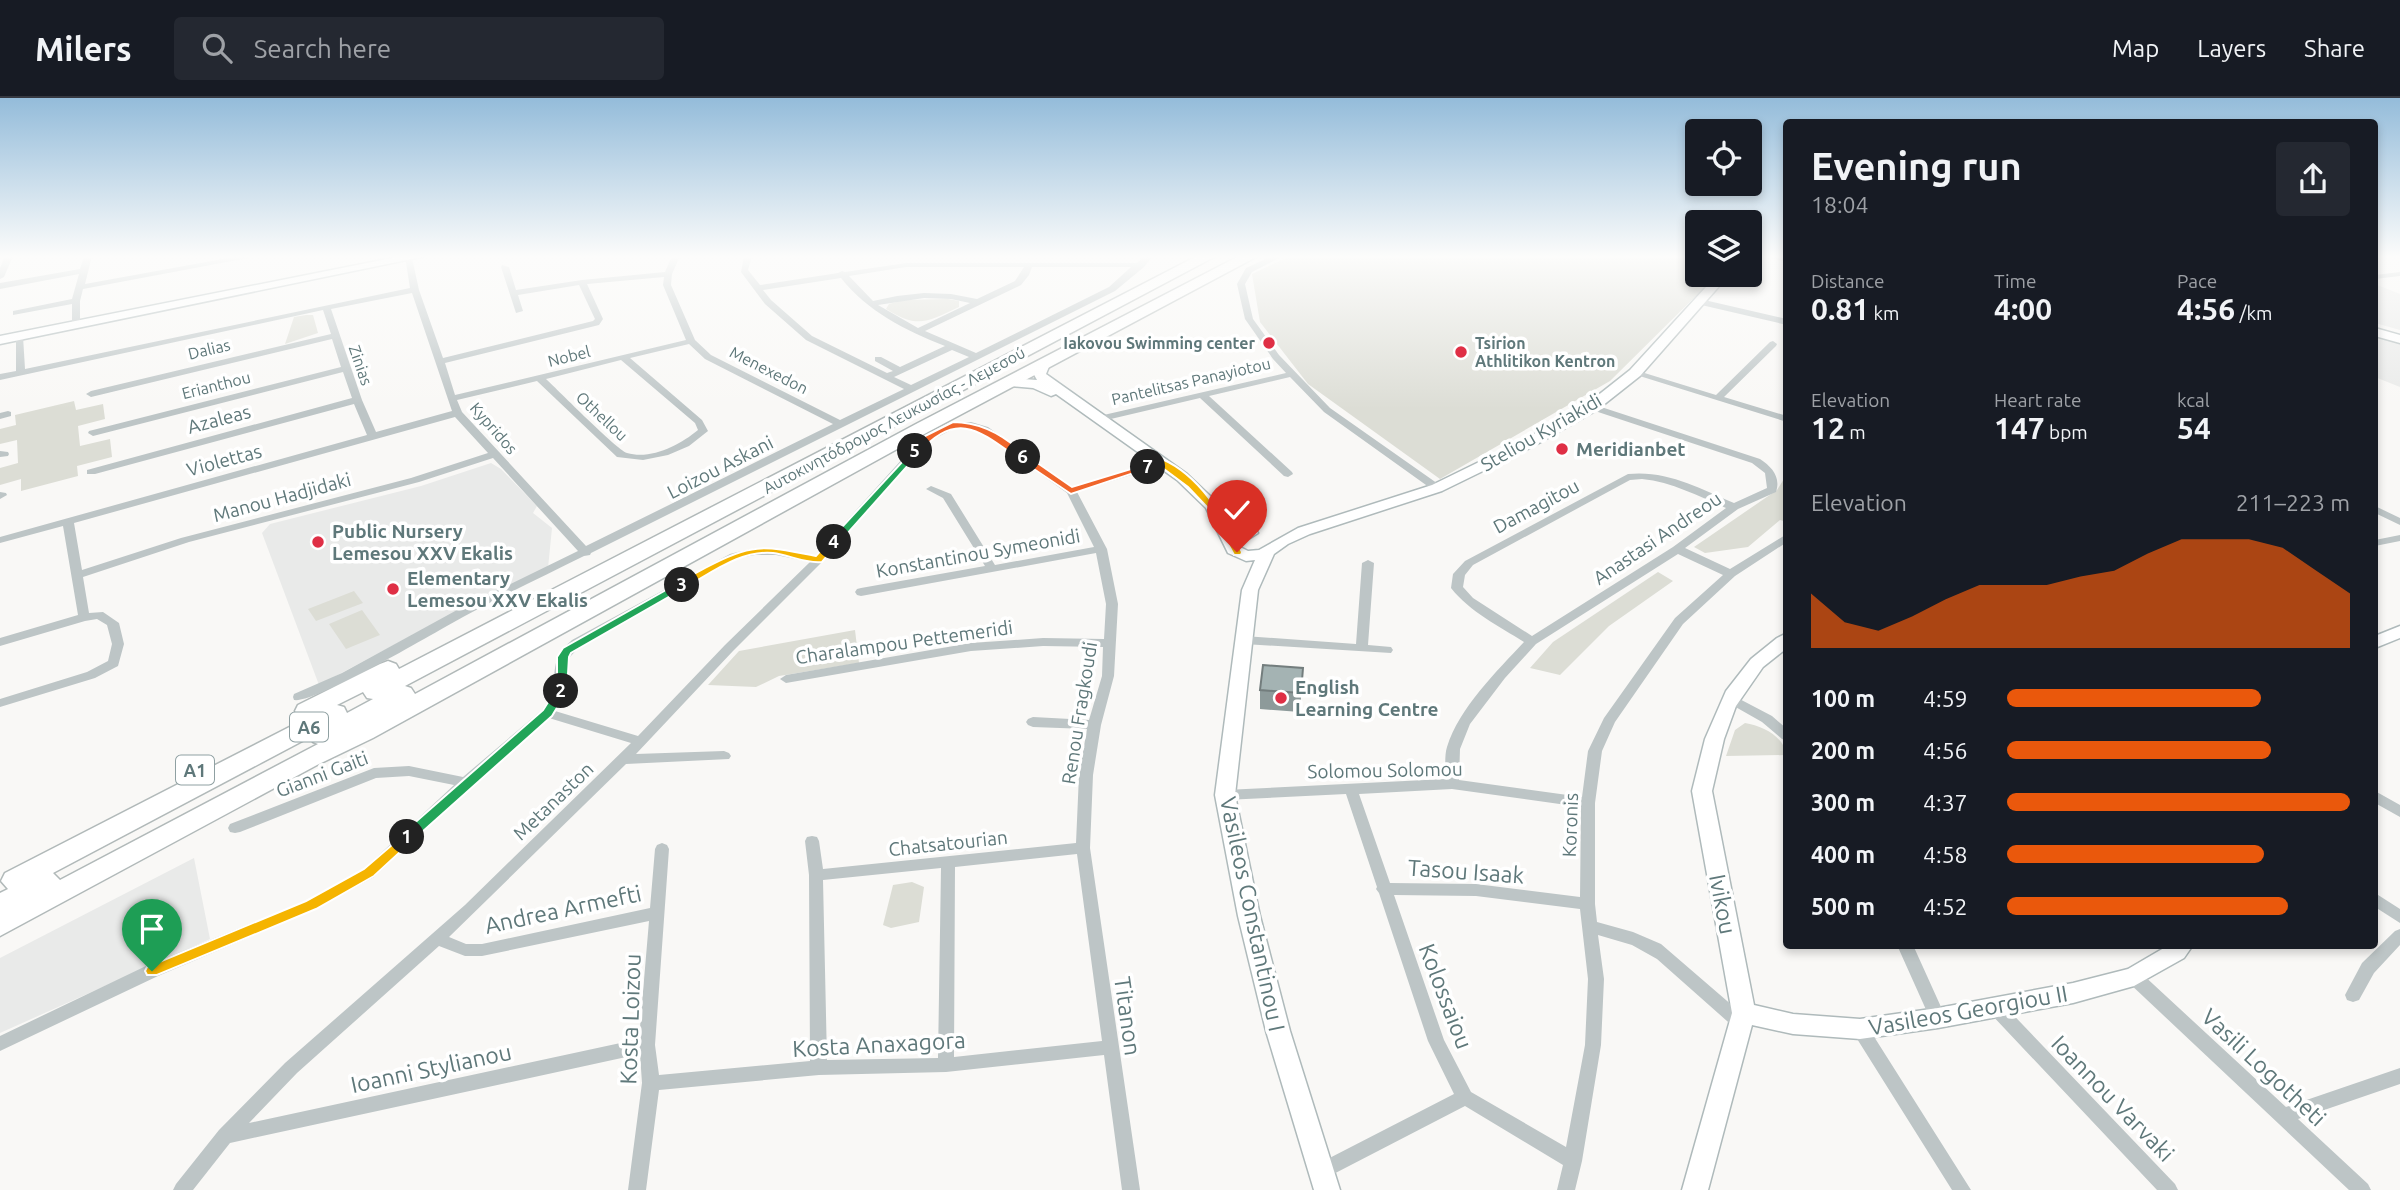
<!DOCTYPE html>
<html lang="en">
<head>
<meta charset="utf-8">
<style>
  body { margin:0; font-family:Ubuntu,sans-serif; background:#242831; color:#f1f3f6; height:100vh; display:flex; flex-direction:column; font-size:26px; white-space:nowrap }
  * { box-sizing:border-box; margin:0 }
  p { font-size:23px; color:#9ea1a6 }
  .icon { flex:none; width:38px; height:38px; fill:none; stroke:currentColor; stroke-width:2; stroke-linecap:round; stroke-linejoin:round }
  .map { position:relative; flex:1; overflow:hidden }
  .sheet { position:absolute; left:1783px; top:21px; width:595px; height:830px; display:flex; flex-direction:column; background:#171b24; border-radius:7px; box-shadow:0 4px 10px #0003 }
  .sheet>* { flex:none }
  .fabs { position:absolute; left:1685px; top:21px; display:grid; gap:14px }
  .fabs a { display:grid; place-items:center; width:77px; height:77px; border-radius:7px; background:#171b24; box-shadow:0 4px 10px #0003; font-size:35px }
  .pin { position:absolute; display:grid; place-items:center; width:60px; height:60px; color:#fff; margin:-72px -30px; border-radius:50% 50% 50% 0; rotate:-45deg; box-shadow:0 0 7px #0007 }
  .pin .icon { rotate:45deg }
  .km { position:absolute; width:35px; height:35px; margin:-18px; border-radius:50%; background:#222; color:#fff; font-size:19px; line-height:35px; text-align:center }
  .round { display:grid; place-items:center; flex:none; width:74px; height:74px; border-radius:7px; background:#242831 }
  .headline { display:flex; align-items:center; justify-content:space-between; height:119px; padding:0 28px }
  h1 { font-size:38px; font-weight:700; line-height:52px }
  .metrics { display:grid; grid-template-columns:repeat(3,1fr); gap:10px; height:119px; padding:7px 28px }
  .metrics div { display:grid; align-content:center }
  .metrics b { font-size:30px; font-weight:700 }
  .metrics small { font-size:19px; font-weight:400 }
  .metrics p { font-size:19px }
  .chart { height:196px; padding:14px 28px }
  .chart p { display:flex; justify-content:space-between }
  .chart svg { width:100%; height:126px; margin-top:7px; fill:#ea580c; opacity:.7 }
  ul { padding:0 28px; list-style:none; font-size:23px }
  li { display:grid; grid-template-columns:112px 84px 1fr; align-items:center; height:52px }
  li i { height:18px; border-radius:9px; background:#ea580c }
  header { display:flex; align-items:center; gap:42px; box-sizing:border-box; height:98px; padding:0 35px; background:#171b24; border-bottom:2px solid #363941 }
  header strong { font-size:33px }
  nav { display:flex; gap:38px; margin-inline-start:auto; font-size:24px }
  .search { width:490px; height:63px; background:#242831; display:flex; align-items:center; gap:18px; box-sizing:border-box; padding:0 24px; border-radius:7px; color:#9ea1a6; font-size:26px }
  .map>svg:first-child { display:block }
  .built { fill:#e9eae9 }
  .green { fill:#dcddd5 }
  .lines { fill:none; stroke-linecap:round; stroke-linejoin:round }
  .secondary-casing { stroke:#afbabb; stroke-width:3 }
  .highway-casing { stroke:#b1b9b9; stroke-width:3 }
  .street { fill:#bdc5c6; fill-rule:evenodd }
  .secondary { fill:#fff; fill-rule:evenodd }
  .highway { fill:#fff; fill-rule:evenodd }
  .wall { fill:#8d9a9a }
  .building { fill:#a4b3b3; stroke:#737d7d; stroke-width:2 }
  .split-1 { fill:#f5b400; stroke:#fff; stroke-width:2 }
  .split-2 { fill:#22a559; stroke:#fff; stroke-width:2 }
  .split-3 { fill:#22a559; stroke:#fff; stroke-width:2 }
  .split-4 { fill:#f5b400; stroke:#fff; stroke-width:2 }
  .split-5 { fill:#22a559; stroke:#fff; stroke-width:2 }
  .split-6 { fill:#f0652b; stroke:#fff; stroke-width:2 }
  .split-7 { fill:#f0652b; stroke:#fff; stroke-width:2 }
  .split-8 { fill:#f5b400; stroke:#fff; stroke-width:2 }
  .poi-dot { fill:#df2f45; stroke:#fff; stroke-width:2.5 }
  .labels { text-anchor:middle; dominant-baseline:central; stroke-width:7; stroke-linejoin:round; paint-order:stroke }
  .far-poi-label { font-size:16px; font-weight:bold; fill:#5f787a; stroke:#fff; text-anchor:end }
  .far-street-label { font-size:16px; fill:#5f787a; stroke:#fff }
  .shield { fill:#fff; stroke:#8fa0a2; stroke-width:2 }
  .shield-label { font-size:18px; font-weight:bold; fill:#5f787a }
  .street-label { font-size:19px; fill:#5f787a; stroke:#fff }
  .poi-label { font-size:19px; font-weight:bold; fill:#5f787a; stroke:#fff; text-anchor:start }
  .near-street-label { font-size:23px; fill:#5f787a; stroke:#fff }
</style>
</head>
<body>
<header>
<strong>Milers</strong>
<div class="search"><svg class="icon" aria-label="search" viewBox="0 0 24 24"><circle cx="10" cy="10" r="6"/><path d="M15 15l6 6"/></svg>Search here</div>
<nav><a>Map</a><a>Layers</a><a>Share</a></nav>
</header>
<div class="map">
<svg width="2400" height="1092" viewBox="0 0 2400 1092">
  <rect width="100%" height="100%" fill="#f9f8f6"/>
  <path class="built" d="M2375,186l25,10v36l-25,-7z
    M2375,236l25,8v45l-25,-10z
    M491,365l10,6 36,37 -4,7 19,15 -4,40 -89,42 -140,75 -57,-152 8,-9 151,-38z
    M194,760l16,81 -210,94v-75z"/>
  <path class="green" d="M1290,158h407l1,19h19l-107,106 -170,98 -132,-95 -48,-62 -8,-48z
    M948,201l11,2v6c-32,15 -41,22 -73,2l3,-5 15,-4z
    M306,217h7l5,18 -33,11 9,-27z
    M74,303l2,9 27,-6 2,15 -27,7 2,20 30,-7 2,18 -35,9 1,10 -57,15v-12l-21,6v-17l18,-5 -1,-23 -17,4v-15l16,-4 -1,-10z
    M1787,376v48l-7,-2 -32,27 -43,6 -11,-6 83,-57z
    M1658,474l15,9 -64,45 -49,49 -30,-7 23,-26z
    M354,493l9,12 -47,18 -8,-12z
    M362,512l18,25 -34,14 -17,-25z
    M855,532l4,33 -80,13 -23,11 -48,-2 31,-34z
    M1745,625c18,3 38,13 42,32l-61,1 9,-26z
    M912,784l12,5 -5,35 -28,6 -8,-3 10,-40z"/>
  <g class="lines">
    <g class="secondary-casing">
      <path id="secondary" d="M402,158h24l-426,88v-8z
        M1717,177h12l-89,101 -43,34 -65,37 -90,44 -132,43 -22,10 -14,10 -16,36 -23,205 25,121 30,115 50,159h-26l-48,-159 -28,-115 -23,-121 27,-205 13,-30 -9,1 -18,-8 -22,-45 -29,-28 -121,-86 -5,2 -18,-8 -22,-2 -7,-4 7,-4 26,2 -5,-9 6,-10h10l2,3 -4,10 141,100 39,37 30,19 2,3 -8,5 -20,-11 10,20 8,4 11,-1 39,-22 134,-43 90,-44 65,-37 43,-34z
        M2375,230l25,7v8l-25,-7z
        M2400,528v12l-25,10v-12z
        M1787,535v15l-24,19 -27,39 -12,33 -12,52 42,214 39,9 67,5 78,-11 135,-25 55,-14 41,-24h24l-9,13 -50,28 -61,17 -135,25 -78,11 -67,-5 -41,-9 -44,165h-26l50,-177 -40,-222 13,-52 21,-48 25,-32 26,-21z"/>
    </g>
    <g class="highway-casing">
      <path id="highway" d="M1197,158h19l-811,430 6,2 4,6 501,-270 323,-168h19l-330,176 -555,306 -56,27 -317,171v-43l8,-4 -7,-8 4,-8 300,-154 -7,-2 -3,-6 3,-6 82,-41 8,-3 8,3 3,5zM363,594l4,6 6,1 -26,14 -3,-6 -7,-2zM310,639l3,5 5,2 -258,136 -7,-7z"/>
    </g>
    <path class="street" d="M5,158h8l-9,21 -4,2v-11z
      M84,158h8l-7,28 154,-28h20l-176,33 -3,12v23l-4,3 -4,-3v-20l-59,11v-4l59,-12 7,-25 -79,15v-6l80,-14z
      M405,158l7,2 7,32 24,68 150,-37 2,-2 -16,-34 -61,10 5,16 -7,2 -15,-46 1,-2 7,2 7,23 66,-10 83,-8 7,-16h8l-8,18 -1,11 24,55 16,15 129,65 64,-31 -98,-49 -41,-36 -24,-32 3,-16h8l-4,14 12,15 78,-12 4,-2 3,1 61,-9h231l7,-7h9l-9,11 -29,24 -524,262 -1,2 -6,1c-40,20 -81,39 -121,61 -26,14 -148,87 -169,83l-1,-3 1,-3 48,-21 115,-63 121,-59 -85,-93 -74,24 -230,60 -106,35 6,36 14,-1 16,11 5,21 -6,22 -23,12 -95,29v-8l87,-27 21,-11 4,-17 -5,-19 -10,-6 -12,2 -85,25v-8l78,-23 -15,-89 -63,17v-6l367,-102 -13,-31 -259,70h-8v-4l265,-72 -9,-26 -250,64 -5,-3 1,-2 252,-64 -9,-28 -241,58 -5,-3 5,-3 240,-57 -8,-24 -323,70v-6l16,-3v-37l7,2 2,33 385,-81zM906,169h118l-9,14 -38,18 -26,-5 -27,-1 -27,3 -24,5 -24,-25zM1032,169h99l-22,20 -133,66 -51,-22 96,-46 8,-10zM664,179l-1,8 23,55 -231,55 -10,-32 154,-38 4,-6 -16,-35zM841,180c27,34 64,52 104,68l-45,21 -19,-10h-6v4l18,10 -6,2 -75,-37 -41,-36 -8,-10zM412,195l40,118 -76,21 -14,-32 -31,-91zM924,200l27,1 19,4 -52,25 -40,-23zM689,246l16,15 128,65 -247,122 -124,-134 -5,-12 80,-19 80,76 26,3 25,-5 21,-9 19,-15 -6,-11 -72,-62zM952,252l17,7 -58,28 -17,-8zM621,262l74,63 3,7c-18,15 -47,30 -71,23 -11,-4 -68,-62 -81,-74zM455,319l33,36 -77,25 -230,60 -99,32 -8,-47z
      M1272,158h11l-31,16 -7,12 8,35 26,36 51,53 111,78 1,2 -1,2h-8l-109,-78 -34,-35 -81,19 83,76 1,2 -5,3 -4,-1 -84,-78 -102,24 -3,-1v-4l191,-44 -13,-14 -28,-40 -8,-35 9,-16z
      M1770,158l17,1v5l-16,-4z
      M2400,174v4l-25,3v-4z
      M1700,201l87,20v6l-90,-21 -1,-2z
      M1773,243l4,3 -1,2 -52,51 63,19v6l-157,-49 2,-2h6l78,24 54,-53z
      M1592,306l168,55c12,8 21,18 16,33l-38,17 -53,39 45,21 57,-35v8l-52,34 -52,48 -68,98 -13,29 -7,52v101l2,18 36,10 28,12 87,75 2,5 -2,5 -6,2 -6,-2 -79,-70 -25,-14 -34,-10 6,44 -3,66 -19,116 -7,29h-18l6,-25 -98,-59 -145,75 -6,-3 -3,-6 3,-6 140,-72 -26,-53 -49,-148 -3,-4 1,-2 -31,-93 -121,6 -5,-1 -2,-4 2,-4 5,-1 220,-11c1,-10 -1,-23 2,-32 12,-39 50,-76 77,-105 -25,-16 -54,-30 -73,-54l2,-14 12,-13 163,-87c39,-4 71,14 106,29l33,-15 -2,-15 -13,-10 -163,-54v-4zM1642,381c30,3 56,17 84,29l-53,39 -141,89 -59,-38 -10,-11 2,-12 8,-10 157,-85zM1678,456l45,21 -48,43 -71,100 -16,33 -6,46 -123,-17 1,-31 10,-25 35,-46 31,-34zM1452,691l129,18 -1,90 -104,-13 -86,-1 -31,-89zM1394,797l82,1 104,13 8,70 -3,66 -19,102 -95,-55 -27,-52z
      M8,313l3,1v4l-11,3v-6z
      M971,324l17,5 84,60 86,-27h8l1,2 -1,2 -89,28 30,57 11,55 -4,72 -13,49 -8,50 -3,73 50,342h-18l-18,-135 -158,17 -127,3 -160,15 -13,100h-18l14,-107 -2,-29 -410,89 -37,47h-20l3,-6 43,-54 66,-67 180,-158 166,-162 -82,-25 -79,69 -96,90 -58,32 -158,67 -158,75v-15l146,-70 160,-65 58,-32 90,-84 -45,-9 -33,2 -136,54 -5,1 -5,-1 -2,-4 2,-4 144,-56 35,-2 54,11 79,-67c16,-20 9,-30 15,-51 1,-7 10,-14 15,-19l158,-86c30,-9 56,-4 85,2l107,-119 28,-14zM955,330h15l10,3 87,62 27,54 -99,18 -44,-71 -20,-8 -5,3 17,9 42,68 -124,22 -4,1 -2,3 2,3 4,1 235,-43 10,51 -2,35 -61,-1 -72,5 -185,32 -6,4 6,4 185,-32 72,-5 60,1 -1,29 -13,44 -56,-3 -5,2 -2,3 2,3 5,2 54,2 -8,46 -3,68 -253,26 -4,-28 -2,-4 -5,-1 -5,1 -2,4 4,34 1,186 -151,14 -4,-30 14,-196 -2,-4 -5,-2 -5,2 -2,4 -5,59 -168,36h-16l-17,-7 177,-173 103,-5 2,-3 -2,-3 -5,-2 -88,3 97,-103 89,-89 108,-121zM755,457h21l34,7 -85,83 -87,91 -83,-25 12,-24 2,-29 11,-12 158,-88zM1077,756l25,187 -148,16 1,-190zM941,770l-3,190 -111,2 -4,-180zM649,823l-10,118 -390,84 48,-50 142,-127 26,10h17z
      M0,353l8,1 1,2 -1,2 -8,1z
      M0,394l6,1 1,2 -7,4z
      M2375,408l25,12v7l-25,-12z
      M2400,437v6l-25,5v-6z
      M1368,462l6,3 -6,82 23,2 2,3 -2,3 -147,-9 -6,-4 6,-4 112,8 6,-81z
      M1730,596l42,22 15,13v12l-5,-2 -20,-17 -37,-21 -1,-3 1,-3z
      M2375,693l25,14v12l-25,-14z
      M2375,795l25,16v14l-25,-16z
      M2400,831v16l-26,28 -15,27 -6,2 -6,-2 -2,-5 17,-32 33,-32z
      M1897,847h16l33,73 -2,5 -6,2 -6,-2z
      M2134,872l6,2 146,135 114,-39v16l-102,35 70,65 3,6h-22l-221,-208 -2,-5 2,-5z
      M1995,902l6,2 174,182 3,6h-21l-168,-178 -2,-5 2,-5z
      M1860,924l6,2 105,166h-19l-98,-156 -2,-5 2,-5z"/>
    <use href="#secondary" class="secondary"/>
    <use href="#highway" class="highway"/>
  </g>
  <path class="wall" d="M1303,570l-3,44 -40,-3v-19z"/>
  <path class="building" d="M1263,567l40,3 -2,25 -41,-3z"/>
  <linearGradient id="sky" x2="0" y2="1"><stop stop-color="#94bcda"/><stop offset="0.51" stop-color="#fcfcfb"/><stop offset="1" stop-color="#fcfcfb" stop-opacity="0"/></linearGradient>
  <rect width="2400" height="311" fill="url(#sky)"/>
  <path class="split-1" d="M407,734l7,5 -2,4 -38,35 -58,33 -159,66h-10l-2,-4 2,-4 159,-66 58,-32z"/>
  <path class="split-2" d="M561,589l6,4 -15,25 -140,125h-9v-8l140,-123 14,-22z"/>
  <path class="split-3" d="M682,483l4,1v5l-115,66 -2,4 -2,34 -2,3h-8v-37l6,-9z"/>
  <path class="split-4" d="M830,442l9,2 -17,20c-16,2 -33,-7 -49,-9 -32,-3 -60,19 -87,34l-9,-2c8,-7 19,-12 28,-17 47,-26 60,-22 111,-12z"/>
  <path class="split-5" d="M915,350l5,3 -1,2 -81,91h-8v-4z"/>
  <path class="split-6" d="M953,324c29,0 54,15 74,35l-8,2c-38,-27 -62,-50 -100,-6h-7l-1,-2 12,-14z"/>
  <path class="split-7" d="M1019,357h7l46,32 72,-22 8,2 -81,27 -52,-35z"/>
  <path class="split-8" d="M1162,361c39,17 61,58 80,93l-1,3h-7l-25,-46 -21,-22 -28,-21 -12,4 -5,-3z"/>
  <g class="poi-dot">
    <circle cx="1269" cy="245" r="7"/>
    <circle cx="1461" cy="254" r="7"/>
    <circle cx="1562" cy="351" r="7"/>
    <circle cx="318" cy="444" r="7"/>
    <circle cx="393" cy="491" r="7"/>
    <circle cx="1281" cy="600" r="7"/>
  </g>
  <g class="labels">
    <g class="far-poi-label">
      <text x="1255" y="245">Iakovou Swimming center</text>
      <text x="1475" y="245" text-anchor="start">Tsirion<tspan x="1475" dy="18">Athlitikon Kentron</tspan></text>
    </g>
    <g class="far-street-label">
      <text transform="translate(209 251) rotate(-13)">Dalias</text>
      <text transform="translate(569 258) rotate(-14)">Nobel</text>
      <text transform="translate(361 267) rotate(71)">Zinias</text>
      <text transform="translate(769 272) rotate(27)">Menexedon</text>
      <text transform="translate(1191 283) rotate(-13)">Pantelitsas Panayiotou</text>
      <text transform="translate(216 287) rotate(-14)">Erianthou</text>
      <text transform="translate(602 318) rotate(43)">Othellou</text>
      <text transform="translate(894 322) rotate(-28)">Αυτοκινητόδρομος Λευκωσίας - Λεμεσού</text>
      <text transform="translate(494 330) rotate(49)">Kypridos</text>
    </g>
    <g class="shield">
      <rect x="290" y="614.5" width="38" height="29" rx="5"/>
      <rect x="176" y="657.5" width="38" height="29" rx="5"/>
    </g>
    <g class="shield-label">
      <text x="309" y="629">A6</text>
      <text x="195" y="672">A1</text>
    </g>
    <g class="street-label">
      <text transform="translate(219 321) rotate(-15)">Azaleas</text>
      <text transform="translate(1541 334) rotate(-30)">Steliou Kyriakidi</text>
      <text transform="translate(224 362) rotate(-15)">Violettas</text>
      <text transform="translate(720 369) rotate(-27)">Loizou Askani</text>
      <text transform="translate(282 399) rotate(-15)">Manou Hadjidaki</text>
      <text transform="translate(1536 408) rotate(-28)">Damagitou</text>
      <text transform="translate(1657 440) rotate(-34)">Anastasi Andreou</text>
      <text transform="translate(978 455) rotate(-10)">Konstantinou Symeonidi</text>
      <text transform="translate(904 544) rotate(-8)">Charalampou Pettemeridi</text>
      <text transform="translate(1079 615) rotate(-81)">Renou Fragkoudi</text>
      <text transform="translate(1385 672) rotate(-1)">Solomou Solomou</text>
      <text transform="translate(322 676) rotate(-21)">Gianni Gaiti</text>
      <text transform="translate(553 703) rotate(-44)">Metanaston</text>
      <text transform="translate(1570 727) rotate(-88)">Koronis</text>
      <text transform="translate(948 745) rotate(-6)">Chatsatourian</text>
    </g>
    <g class="poi-label">
      <text x="1576" y="351">Meridianbet</text>
      <text x="332" y="433">Public Nursery<tspan x="332" dy="22">Lemesou XXV Ekalis</tspan></text>
      <text x="407" y="480">Elementary<tspan x="407" dy="22">Lemesou XXV Ekalis</tspan></text>
      <text x="1295" y="589">English<tspan x="1295" dy="22">Learning Centre</tspan></text>
    </g>
    <g class="near-street-label">
      <text transform="translate(1466 773) rotate(4)">Tasou Isaak</text>
      <text transform="translate(1723 806) rotate(79)">Ivikou</text>
      <text transform="translate(563 811) rotate(-12)">Andrea Armefti</text>
      <text transform="translate(1253 816) rotate(78)">Vasileos Constantinou I</text>
      <text transform="translate(1446 898) rotate(69)">Kolossaiou</text>
      <text transform="translate(1968 912) rotate(-10)">Vasileos Georgiou II</text>
      <text transform="translate(1128 918) rotate(82)">Titanon</text>
      <text transform="translate(630 921) rotate(-88)">Kosta Loizou</text>
      <text transform="translate(879 946) rotate(-3)">Kosta Anaxagora</text>
      <text transform="translate(2264 969) rotate(43)">Vasili Logotheti</text>
      <text transform="translate(431 970) rotate(-12)">Ioanni Stylianou</text>
      <text transform="translate(2113 1000) rotate(46)">Ioannou Varvaki</text>
    </g>
  </g>
</svg>
<div class="fabs">
<a><svg class="icon" aria-label="locate" viewBox="0 0 24 24"><circle cx="12" cy="12" r="6"/><path d="M12 2v4M12 18v4M2 12h4M18 12h4"/></svg></a>
<a><svg class="icon" aria-label="layers" viewBox="0 0 24 24"><path d="M12 4l9 5-9 5-9-5zM3 14l9 5 9-5"/></svg></a>
</div>
<div class="pin" style="left:152px;top:873px;background:#1e9e55"><svg class="icon" aria-label="arrive" viewBox="0 0 24 24"><path d="M6 21V4h12l-3 4 3 4H6"/></svg></div>
<div class="pin" style="left:1237px;top:454px;background:#d93025"><svg class="icon" aria-label="check" viewBox="0 0 24 24"><path d="M5 12l5 5 9-10"/></svg></div>
<b class="km" style="left:407px;top:739px">1</b>
<b class="km" style="left:561px;top:593px">2</b>
<b class="km" style="left:682px;top:487px">3</b>
<b class="km" style="left:834px;top:444px">4</b>
<b class="km" style="left:915px;top:353px">5</b>
<b class="km" style="left:1023px;top:359px">6</b>
<b class="km" style="left:1148px;top:369px">7</b>
<section class="sheet">
<div class="headline"><div><h1>Evening run</h1><p>18:04</p></div><a class="round"><svg class="icon" aria-label="share" viewBox="0 0 24 24"><path d="M12 15V3M7 8l5-5 5 5M5 13v7h14v-7"/></svg></a></div>
<div class="metrics">
<div><p>Distance</p><b>0.81<small> km</small></b></div>
<div><p>Time</p><b>4:00</b></div>
<div><p>Pace</p><b>4:56<small> /km</small></b></div>
</div>
<div class="metrics">
<div><p>Elevation</p><b>12<small> m</small></b></div>
<div><p>Heart rate</p><b>147<small> bpm</small></b></div>
<div><p>kcal</p><b>54</b></div>
</div>
<div class="chart"><p><span>Elevation</span>211–223 m</p>
<svg viewBox="0 0 160 44" preserveAspectRatio="none"><path d="M0 44V25L10 35L20 38L30 33L40 27L50 22L60 22L70 22L80 19L90 17L100 11L110 6L120 6L130 6L140 9L150 17L160 25V44z"/></svg>
</div>
<ul>
<li><b>100 m</b>4:59<i style="width:74%"></i></li>
<li><b>200 m</b>4:56<i style="width:77%"></i></li>
<li><b>300 m</b>4:37<i style="width:100%"></i></li>
<li><b>400 m</b>4:58<i style="width:75%"></i></li>
<li><b>500 m</b>4:52<i style="width:82%"></i></li>
</ul>
</section>
</div>
</body>
</html>
